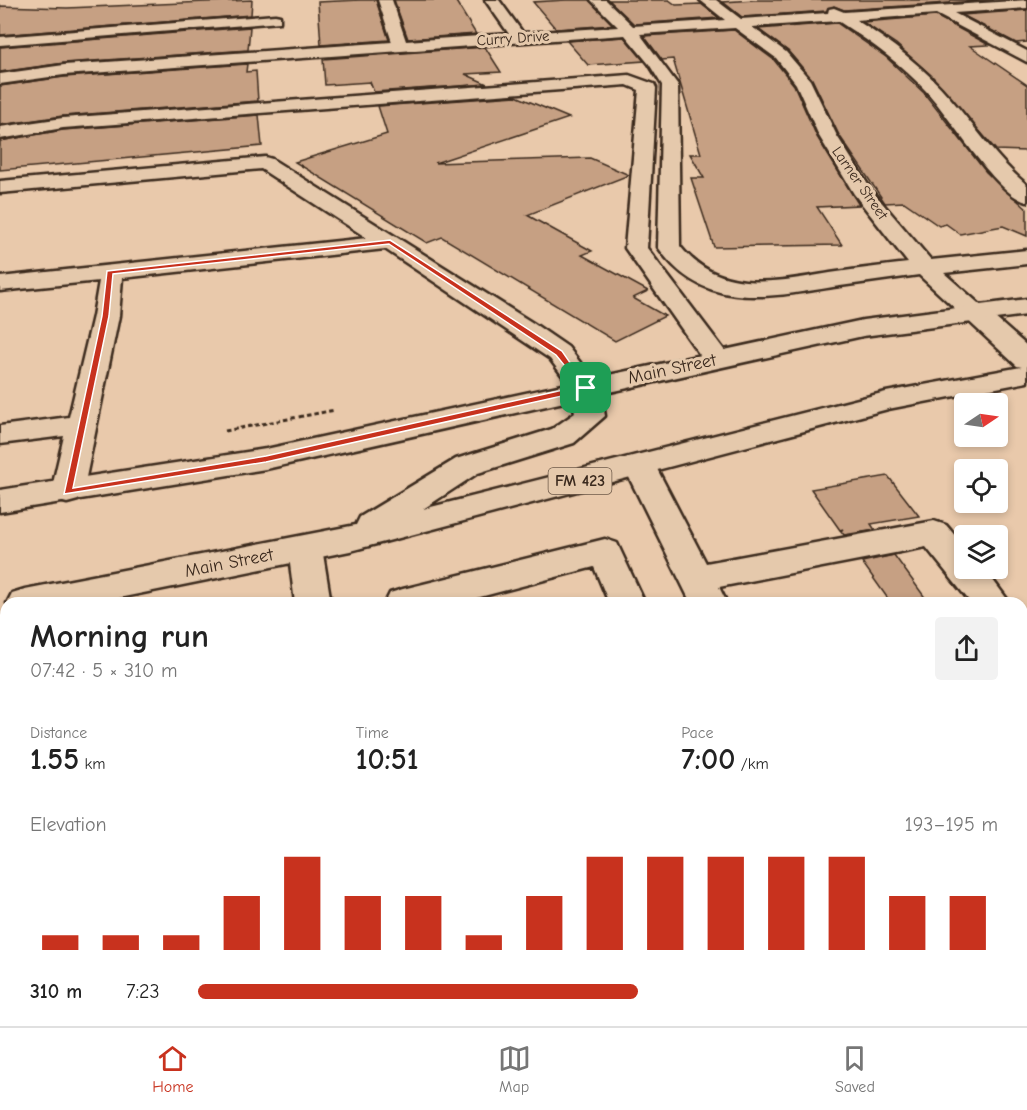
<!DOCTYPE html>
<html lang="en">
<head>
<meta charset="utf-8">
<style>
  body { margin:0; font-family:"Comic Neue",sans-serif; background:#f2f2f2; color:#222; height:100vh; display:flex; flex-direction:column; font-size:22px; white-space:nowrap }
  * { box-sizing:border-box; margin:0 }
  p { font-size:20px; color:#767676 }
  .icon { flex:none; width:33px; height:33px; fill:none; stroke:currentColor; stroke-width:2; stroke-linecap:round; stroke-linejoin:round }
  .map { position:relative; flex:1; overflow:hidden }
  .sheet { position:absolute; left:0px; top:597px; width:1028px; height:429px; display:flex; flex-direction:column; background:#fff; border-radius:18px 18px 0 0; box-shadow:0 3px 9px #0003 }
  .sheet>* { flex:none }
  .needle { width:39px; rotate:77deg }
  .buttons { position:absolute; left:954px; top:393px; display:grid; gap:12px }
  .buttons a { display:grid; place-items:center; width:54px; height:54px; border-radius:6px; background:#fff; box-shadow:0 3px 9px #0003; font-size:30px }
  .pin { position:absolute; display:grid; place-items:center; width:51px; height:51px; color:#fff; margin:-26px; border-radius:12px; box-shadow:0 3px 9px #0006 }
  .round { display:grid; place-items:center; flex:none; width:63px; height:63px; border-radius:6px; background:#f2f2f2 }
  .overview { display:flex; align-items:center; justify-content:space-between; height:102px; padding:0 30px }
  h1 { font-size:33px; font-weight:600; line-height:45px }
  .stats { display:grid; grid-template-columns:repeat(3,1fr); gap:9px; height:102px; padding:6px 30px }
  .stats div { display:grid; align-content:center }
  .stats b { font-size:30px; font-weight:600 }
  .stats small { font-size:16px; font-weight:400 }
  .stats p { font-size:16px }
  .chart { height:168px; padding:12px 30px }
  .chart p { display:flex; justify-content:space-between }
  .chart svg { width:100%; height:108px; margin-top:6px; stroke:#c8321e; stroke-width:6 }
  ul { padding:0 30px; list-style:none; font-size:20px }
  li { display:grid; grid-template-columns:96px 72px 1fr; align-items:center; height:45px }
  li i { height:15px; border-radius:8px; background:#c8321e }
  .tab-bar { display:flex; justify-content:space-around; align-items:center; height:84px; border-top:2px solid #e0e0e0; background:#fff; font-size:16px; color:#767676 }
  .tab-bar a { display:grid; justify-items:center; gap:3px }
  .tab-bar .on { color:#c8321e }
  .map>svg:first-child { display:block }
  .building { fill:#c6a083; stroke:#3b2a1e; stroke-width:1.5 }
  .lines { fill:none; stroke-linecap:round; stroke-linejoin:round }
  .minor-casing { stroke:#3b2a1e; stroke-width:5 }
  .major-casing { stroke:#3b2a1e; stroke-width:5 }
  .path { stroke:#3b2a1e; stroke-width:3; stroke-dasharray:4.5 3; stroke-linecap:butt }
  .minor { fill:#e5c9ac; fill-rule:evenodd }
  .major { fill:#e5c9ac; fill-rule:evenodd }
  .route { fill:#c8321e; stroke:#fff; stroke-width:1.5; fill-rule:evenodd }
  .labels { text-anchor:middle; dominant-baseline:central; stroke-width:6; stroke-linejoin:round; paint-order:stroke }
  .far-street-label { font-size:15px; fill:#3b2a1e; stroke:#e5c9ac }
  .shield { fill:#e5c9ac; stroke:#6e5a49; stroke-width:1.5 }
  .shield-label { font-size:16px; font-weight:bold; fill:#3b2a1e }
  .street-label { font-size:18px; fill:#3b2a1e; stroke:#e5c9ac }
</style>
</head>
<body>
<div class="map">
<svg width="1027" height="1026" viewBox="0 0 1027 1026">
  <rect width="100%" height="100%" fill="#e9c9ab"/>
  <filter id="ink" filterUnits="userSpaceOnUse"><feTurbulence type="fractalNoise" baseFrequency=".0167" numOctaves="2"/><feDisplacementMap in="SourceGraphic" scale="12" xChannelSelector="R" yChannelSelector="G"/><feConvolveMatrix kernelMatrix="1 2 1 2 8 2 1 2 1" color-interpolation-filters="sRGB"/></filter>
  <g filter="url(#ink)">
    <path class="building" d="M252,0l-1,15 -251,20v-29l67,2z
      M360,0h16l13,40 -68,5 -3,-43z
      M394,0h61l21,34 -68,5z
      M566,0h23l24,25 -57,4 -23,-27z
      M609,0h60l7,5 25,-1 18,14 -85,6z
      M755,0h238l-149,10 -10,-4 -8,5 -84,6 -19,-15z
      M1027,10v32l-11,1 -54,-28z
      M936,16l53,29 -19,1 57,39v66l-31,-1 -65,-75 -35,-31 -33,-22z
      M837,23l49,34 38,36 62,79 41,37v27l-24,-10 -43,8 -14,-10 -7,2 -35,-24 -19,1 -46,-68 -27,-56 -24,-28 -30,-22z
      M250,27l-2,23 -184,13 -64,9v-25z
      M734,30l40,30 20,25 23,52 42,68 -42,2 25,38 -128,2 -23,-69h13l-14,-24h11l-28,-95 -11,1 -18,-24z
      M624,37l20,24 -56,4 -21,-24z
      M485,47l16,25 -36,2 22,10 -113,8 -4,-10 -45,3 -2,-26z
      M247,64l-1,8 10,-1 2,30 -195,15 -63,9v-39l64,-9z
      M516,96l53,22 -134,45 155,-5 39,17 -102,40 65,36 -10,4 66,36 -15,7 32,18 -50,25 -173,-104 -15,6 -132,-81 92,-28 -9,-28z
      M259,115l3,31 -262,24v-29l63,-11z
      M888,476l31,40 -48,8 4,6 -31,5 -3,-4 2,-2 -3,1 -29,-41z
      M894,555l35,48h-38l-29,-41z"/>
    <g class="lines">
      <g class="minor-casing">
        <path id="minor" d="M378,0h14l14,41 103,-7 -24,-34h14l24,33 95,-6 -27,-27h15l27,26 92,-6 -25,-20h16l25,19 87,-6 1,-4 5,-1 10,4 183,-12v8l-73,5 73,38v11l-91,-48 -80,6c35,22 68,47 95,79 25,29 46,61 76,86v17c-31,-7 -77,-86 -101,-111 -24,-26 -52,-47 -82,-66l-6,-4 -86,6 34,25 24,28 27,56 35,55 59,69 96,-10v14l-83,9 83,73v22l-10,-2 -98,-91c-29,4 -57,8 -86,12 -67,11 -131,24 -175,-40l4,-162 -13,-21 -24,-29 -561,40 -64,9v-10l64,-9 328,-23zM735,28l41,30 20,26 23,52 35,58 54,69c-26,3 -52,6 -78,10 -54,9 -111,22 -150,-27l-2,-161 -38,-51z
          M275,15l5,1v6l-280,23v-8z
          M629,75l25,9 2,4 -9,160 84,111 -4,6 -10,2 -10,-2 -82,-117 14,-158 -12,-5 -564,43 -63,11v-12l63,-9z
          M265,157l7,2 261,164 35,24 32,41 -4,6 -10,2 -10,-2 -26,-35 -165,-110 -263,29 -3,38 -36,176 -5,8 -11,3 -11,-3 -5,-8 13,-56 -64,8v-18l69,-9 24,-101 6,-35 -99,10v-14l367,-39 -106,-69 -261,24v-12z
          M639,455l11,3 5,7 51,98 228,-42 12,4 18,21v22h20l26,35h-39l-45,-56 -207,40 8,16h-36l-68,-138 5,-7z
          M305,536l12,3 5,9 9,55h-36l-7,-55 5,-9z
          M605,539l12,4 28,60h-36l-15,-36 -137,36h-72l5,-10 13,-4z
          M1022,624l5,2v35l-5,-2z
          M6,735v38l-6,2v-38z
          M224,1020h52v6h-52z
          M899,1020h53l2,6h-53z"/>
      </g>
      <g class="major-casing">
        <path id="major" d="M1027,299v16l-164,21 -262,58 4,22 -31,27 -96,30 -55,36 463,-117 141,-26v16l-139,27 -538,142 -256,52h-87l5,-10 13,-4 331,-64 4,-8 96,-58 96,-30 23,-16 -2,-13 -307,69 -266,43v-22l266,-41 597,-129z"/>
      </g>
      <path class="path" d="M225,431l110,-21"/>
      <use href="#minor" class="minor"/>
      <use href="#major" class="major"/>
    </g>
  </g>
  <path class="route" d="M390,240l172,111 27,39 -323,72 -202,32 38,-178 5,-45zM389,244l167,111 25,31 -315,70 -193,32 36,-172 4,-42z"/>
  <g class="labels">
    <g class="far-street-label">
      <text transform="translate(513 38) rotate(-4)">Curry Drive</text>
      <text transform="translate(860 183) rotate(55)">Larner Street</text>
    </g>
    <rect class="shield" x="548.5" y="468" width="63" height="26" rx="4.5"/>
    <g class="shield-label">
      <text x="580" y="481">FM 423</text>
    </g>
    <g class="street-label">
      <text transform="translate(672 369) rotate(-12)">Main Street</text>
      <text transform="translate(229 563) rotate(-11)">Main Street</text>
    </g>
  </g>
</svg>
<div class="buttons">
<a><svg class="needle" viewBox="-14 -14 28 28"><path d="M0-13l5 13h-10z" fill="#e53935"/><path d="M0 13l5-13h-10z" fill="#767676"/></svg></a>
<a><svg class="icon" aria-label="locate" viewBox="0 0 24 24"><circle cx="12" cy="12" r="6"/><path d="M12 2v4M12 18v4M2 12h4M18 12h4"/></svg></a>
<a><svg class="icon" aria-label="layers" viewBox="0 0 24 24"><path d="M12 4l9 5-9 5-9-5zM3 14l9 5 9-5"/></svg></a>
</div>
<div class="pin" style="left:586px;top:388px;background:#1e9e55"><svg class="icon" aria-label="arrive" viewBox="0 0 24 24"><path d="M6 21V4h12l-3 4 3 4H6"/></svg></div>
<section class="sheet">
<div class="overview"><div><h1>Morning run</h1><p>07:42 · 5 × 310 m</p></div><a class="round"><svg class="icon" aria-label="share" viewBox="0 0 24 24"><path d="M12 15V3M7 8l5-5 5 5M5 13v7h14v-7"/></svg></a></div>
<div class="stats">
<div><p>Distance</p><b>1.55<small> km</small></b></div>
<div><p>Time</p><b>10:51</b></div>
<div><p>Pace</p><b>7:00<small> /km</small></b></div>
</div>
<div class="chart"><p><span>Elevation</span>193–195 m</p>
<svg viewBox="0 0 160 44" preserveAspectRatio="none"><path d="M5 44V38M15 44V38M25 44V38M35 44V22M45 44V6M55 44V22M65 44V22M75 44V38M85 44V22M95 44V6M105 44V6M115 44V6M125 44V6M135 44V6M145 44V22M155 44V22"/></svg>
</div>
<ul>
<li><b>310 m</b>7:23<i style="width:55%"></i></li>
</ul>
</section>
</div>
<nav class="tab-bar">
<a class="on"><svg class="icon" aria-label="home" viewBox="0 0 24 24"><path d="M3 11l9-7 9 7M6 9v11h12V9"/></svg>Home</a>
<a><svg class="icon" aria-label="map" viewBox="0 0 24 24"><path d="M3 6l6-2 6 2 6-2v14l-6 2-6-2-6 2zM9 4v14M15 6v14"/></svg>Map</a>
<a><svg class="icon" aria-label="saved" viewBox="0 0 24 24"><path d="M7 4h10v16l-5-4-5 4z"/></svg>Saved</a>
</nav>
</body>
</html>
